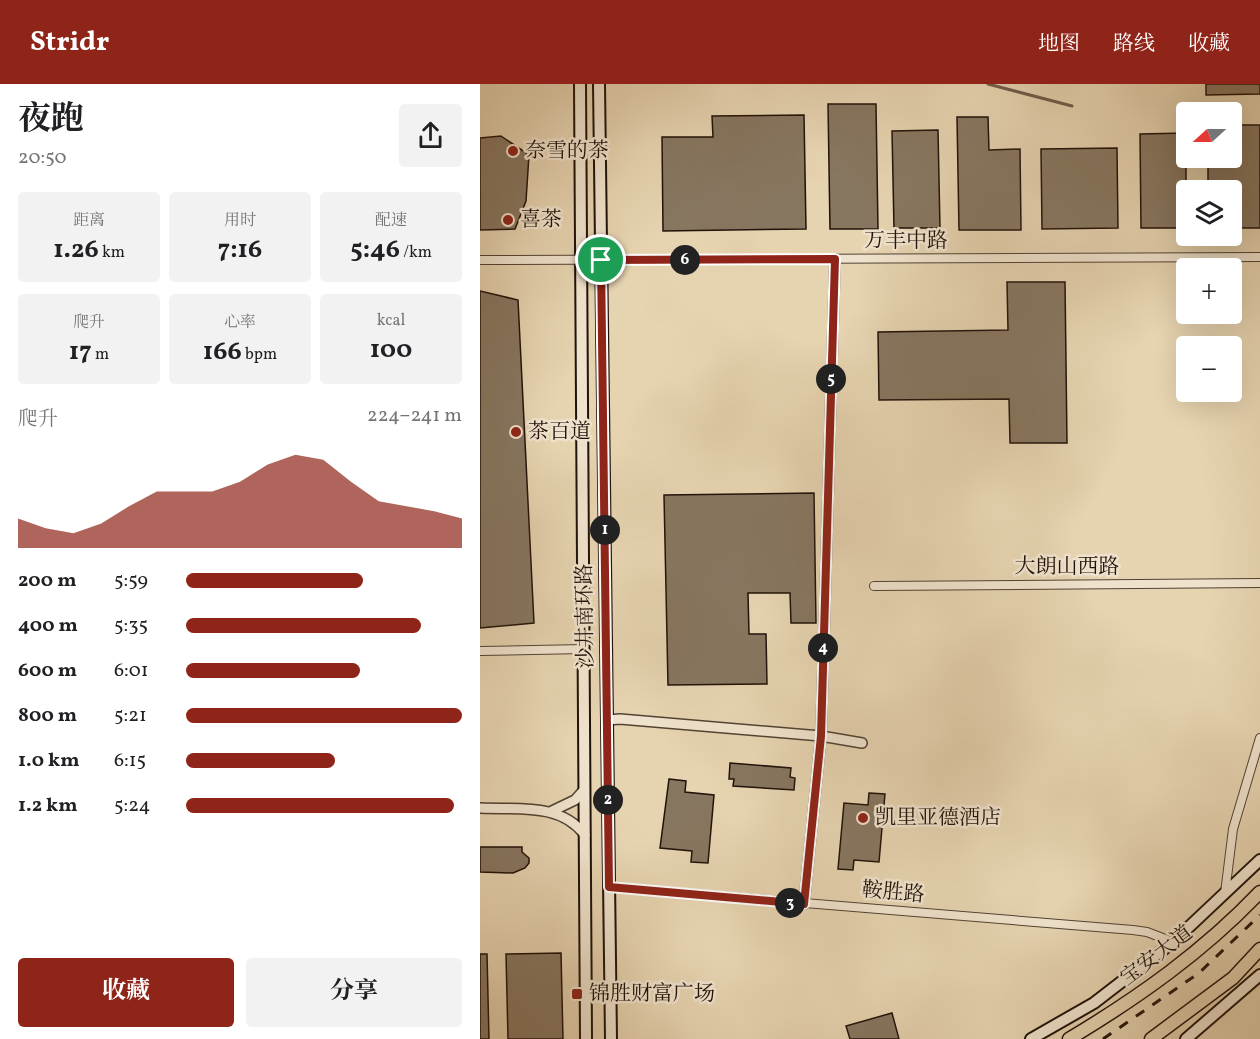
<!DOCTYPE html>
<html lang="zh">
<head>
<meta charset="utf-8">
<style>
  body { margin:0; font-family:Vollkorn,"Noto Serif SC",serif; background:#f2f2f2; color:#202124; height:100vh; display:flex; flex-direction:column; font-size:22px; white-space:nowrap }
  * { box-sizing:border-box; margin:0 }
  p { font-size:20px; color:#757577 }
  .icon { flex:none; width:33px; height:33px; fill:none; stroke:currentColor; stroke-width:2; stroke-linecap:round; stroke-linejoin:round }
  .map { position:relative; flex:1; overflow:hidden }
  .panel { display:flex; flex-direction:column; background:#fff; width:480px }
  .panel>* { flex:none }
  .needle { width:39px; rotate:249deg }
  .tools { position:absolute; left:696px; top:18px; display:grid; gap:12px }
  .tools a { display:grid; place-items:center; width:66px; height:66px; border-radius:6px; background:#fff; box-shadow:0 6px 24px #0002; font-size:30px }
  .pin { position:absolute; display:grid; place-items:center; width:51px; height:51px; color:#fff; margin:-26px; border:3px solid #fff; border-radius:50%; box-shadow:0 2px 6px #0007 }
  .km { position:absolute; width:30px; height:30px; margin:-15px; border-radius:50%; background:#222; color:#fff; font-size:16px; line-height:30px; text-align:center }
  .round { display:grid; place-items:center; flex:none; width:63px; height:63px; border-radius:6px; background:#f2f2f2 }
  .headline { display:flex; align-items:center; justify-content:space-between; height:102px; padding:0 18px }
  h1 { font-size:33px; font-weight:700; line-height:45px }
  .metrics { display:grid; grid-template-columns:repeat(3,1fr); gap:9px; height:102px; padding:6px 18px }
  .metrics div { display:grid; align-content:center; border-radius:6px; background:#f2f2f2; text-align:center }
  .metrics b { font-size:26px; font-weight:700 }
  .metrics small { font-size:16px; font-weight:400 }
  .metrics p { font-size:16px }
  .chart { height:168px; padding:12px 18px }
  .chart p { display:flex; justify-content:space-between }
  .chart svg { width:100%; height:108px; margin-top:6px; fill:#8f2418; opacity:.7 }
  .action { display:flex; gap:12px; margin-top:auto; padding:12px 18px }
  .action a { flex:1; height:69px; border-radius:6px; background:#8f2418; color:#fff; font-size:24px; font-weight:700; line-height:69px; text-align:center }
  .action a+a { background:#f2f2f2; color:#202124 }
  ul { padding:0 18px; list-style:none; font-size:20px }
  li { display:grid; grid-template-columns:96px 72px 1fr; align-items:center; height:45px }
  li i { height:15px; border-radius:8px; background:#8f2418 }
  header { display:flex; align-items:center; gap:36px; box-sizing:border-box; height:84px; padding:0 30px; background:#8f2418; color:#fff }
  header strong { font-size:28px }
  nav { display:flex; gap:33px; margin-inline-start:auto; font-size:21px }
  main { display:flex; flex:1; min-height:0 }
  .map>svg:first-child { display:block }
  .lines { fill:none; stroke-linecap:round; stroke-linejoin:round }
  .stream { stroke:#6f5e4b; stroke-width:3 }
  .building { fill:#877660; stroke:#211209; stroke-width:1.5 }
  .minor-casing { stroke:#524233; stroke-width:10 }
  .tertiary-casing { stroke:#524233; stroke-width:12 }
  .secondary-casing { stroke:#211209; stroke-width:14 }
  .primary-casing { stroke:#211209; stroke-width:15 }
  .minor { stroke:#efe2cc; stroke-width:8 }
  .tertiary { stroke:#efe2cc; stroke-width:9 }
  .secondary { stroke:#efe2cc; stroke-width:10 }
  .primary { stroke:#e6d3b0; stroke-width:12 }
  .rail { stroke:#211209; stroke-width:3; stroke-dasharray:10 10; stroke-linecap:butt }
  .route-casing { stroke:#fff; stroke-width:12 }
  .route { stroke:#8f2418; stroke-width:8 }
  .poi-dot { fill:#8f2418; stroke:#efe2cc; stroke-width:2 }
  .labels { text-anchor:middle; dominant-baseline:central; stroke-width:5; stroke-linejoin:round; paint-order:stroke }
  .poi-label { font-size:21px; fill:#211209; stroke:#efe2cc; text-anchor:start }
  .street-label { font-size:21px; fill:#211209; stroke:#efe2cc }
</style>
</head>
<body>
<header>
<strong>Stridr</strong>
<nav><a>地图</a><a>路线</a><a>收藏</a></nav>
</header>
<main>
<section class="panel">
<div class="headline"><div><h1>夜跑</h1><p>20:50</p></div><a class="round"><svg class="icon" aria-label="share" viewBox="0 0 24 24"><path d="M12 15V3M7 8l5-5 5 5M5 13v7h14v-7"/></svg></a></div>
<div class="metrics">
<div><p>距离</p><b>1.26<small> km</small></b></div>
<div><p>用时</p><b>7:16</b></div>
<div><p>配速</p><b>5:46<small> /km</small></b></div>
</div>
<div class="metrics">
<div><p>爬升</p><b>17<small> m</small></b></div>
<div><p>心率</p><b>166<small> bpm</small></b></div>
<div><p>kcal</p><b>100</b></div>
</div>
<div class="chart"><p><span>爬升</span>224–241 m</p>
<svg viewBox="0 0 160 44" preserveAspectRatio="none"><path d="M0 44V32L10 36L20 38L30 34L40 27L50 21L60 21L70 21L80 17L90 10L100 6L110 8L120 17L130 25L140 27L150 29L160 32V44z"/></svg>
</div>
<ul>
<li><b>200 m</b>5:59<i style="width:64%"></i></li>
<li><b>400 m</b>5:35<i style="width:85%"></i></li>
<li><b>600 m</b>6:01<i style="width:63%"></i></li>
<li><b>800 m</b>5:21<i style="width:100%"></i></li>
<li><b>1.0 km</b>6:15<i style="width:54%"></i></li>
<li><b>1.2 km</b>5:24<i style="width:97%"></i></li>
</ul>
<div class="action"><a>收藏</a><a>分享</a></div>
</section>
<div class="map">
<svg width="780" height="955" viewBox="0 0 780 955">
  <rect width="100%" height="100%" fill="#e6d3b0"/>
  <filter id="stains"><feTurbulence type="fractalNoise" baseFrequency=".00333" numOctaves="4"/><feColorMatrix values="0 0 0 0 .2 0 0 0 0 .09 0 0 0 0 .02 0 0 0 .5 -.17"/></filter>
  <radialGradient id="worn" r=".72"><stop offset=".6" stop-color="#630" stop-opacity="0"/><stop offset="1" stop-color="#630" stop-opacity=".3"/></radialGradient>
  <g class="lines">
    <path class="stream" d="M508,0l84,22"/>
  </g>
  <path class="building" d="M726,0h54v10l-54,1z
    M348,20h48l2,125h-48z
    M324,31l2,114 -143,2 -1,-94h51l-1,-21z
    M477,33h31l1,33 31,-1 1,81h-62z
    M752,41h28v103h-28v-38h-24v-32h24z
    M458,46l2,98h-46l-2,-97z
    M706,49v95h-45l-1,-94z
    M21,52l28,19 -3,46 -11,28 -35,1v-92z
    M637,64l1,80 -76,1 -1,-80z
    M527,198h58l2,161h-57l-1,-44 -130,1 -1,-68 130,-2z
    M0,207l38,9 16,323 -54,5z
    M334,409l2,130h-25l-1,-30h-42l1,41h17l1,50 -99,1 -4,-190z
    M250,679l61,5 -1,9 5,1 -1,12 -61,-4 1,-7h-5z
    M189,695l17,2 -1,11 29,3 -6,68 -17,-1 1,-11 -32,-3z
    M389,709l16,1 -6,68 -25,-2 -1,10 -15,-1 6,-66 24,2z
    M0,763h42v5l7,6v5l-4,5 -12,5 -33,-1z
    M81,869l2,86h-55l-2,-85z
    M0,870h7l2,85h-9z
    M412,929l7,26h-49l-4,-13z"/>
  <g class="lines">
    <g class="minor-casing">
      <path id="minor" d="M0,176l780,-3
        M394,502l386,-3
        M0,567l104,-2
        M129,803l524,43 14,2 26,10
        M745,809l8,-64 27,-91"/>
    </g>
    <g class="tertiary-casing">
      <path id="tertiary" d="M127,636l13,-1 201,17 41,7
        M0,724c37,2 80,-6 105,27
        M72,727l23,-11 9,-10
        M324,820l17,-168 14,-477"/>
    </g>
    <g class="secondary-casing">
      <path id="secondary" d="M100,0l6,955
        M119,0l12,955
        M551,955l63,-36 79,-61 87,-82
        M706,955l74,-64"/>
    </g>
    <g class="primary-casing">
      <path id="primary" d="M589,955c70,-42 135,-88 191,-147
        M671,955l82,-61 27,-29"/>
    </g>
    <use href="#minor" class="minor"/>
    <use href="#tertiary" class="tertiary"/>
    <use href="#secondary" class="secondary"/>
    <use href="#primary" class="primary"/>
    <path class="rail" d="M623,955l96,-66 61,-58"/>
  </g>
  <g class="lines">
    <g class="route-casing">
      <path id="route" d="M355,175l-14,477 -17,168 -195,-17 -8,-627z"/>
    </g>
    <use href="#route" class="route"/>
  </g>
  <g class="poi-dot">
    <circle cx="33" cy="67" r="6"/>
    <circle cx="28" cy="136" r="6"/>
    <circle cx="36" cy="348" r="6"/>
    <circle cx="383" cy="734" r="6"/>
    <rect x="91" y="904" width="12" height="12" rx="3"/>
  </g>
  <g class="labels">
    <g class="poi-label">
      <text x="45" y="67">奈雪的茶</text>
      <text x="40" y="136">喜茶</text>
      <text x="48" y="348">茶百道</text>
      <text x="395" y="734">凯里亚德酒店</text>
      <text x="109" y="910">锦胜财富广场</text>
    </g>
    <g class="street-label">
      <text x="426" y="157">万丰中路</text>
      <text x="587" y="483">大朗山西路</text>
      <text transform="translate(106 532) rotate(-91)">沙井南环路</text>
      <text transform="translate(413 809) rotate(5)">鞍胜路</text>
      <text transform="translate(677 872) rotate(-37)">宝安大道</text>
    </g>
  </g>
  <rect width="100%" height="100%" filter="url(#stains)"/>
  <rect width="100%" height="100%" fill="url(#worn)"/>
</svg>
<div class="tools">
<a><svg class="needle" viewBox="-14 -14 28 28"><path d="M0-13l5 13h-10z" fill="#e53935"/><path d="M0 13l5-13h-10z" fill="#757577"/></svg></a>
<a><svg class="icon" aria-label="layers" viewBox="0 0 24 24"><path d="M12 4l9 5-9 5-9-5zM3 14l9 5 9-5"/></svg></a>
<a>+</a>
<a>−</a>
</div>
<div class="pin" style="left:121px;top:176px;background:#1e9e55"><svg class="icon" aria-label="arrive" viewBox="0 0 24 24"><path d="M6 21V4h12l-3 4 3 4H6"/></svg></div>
<b class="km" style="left:125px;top:446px">1</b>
<b class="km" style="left:128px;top:716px">2</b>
<b class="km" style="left:310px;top:819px">3</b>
<b class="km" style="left:343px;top:564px">4</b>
<b class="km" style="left:351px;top:295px">5</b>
<b class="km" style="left:205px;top:176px">6</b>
</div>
</main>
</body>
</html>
